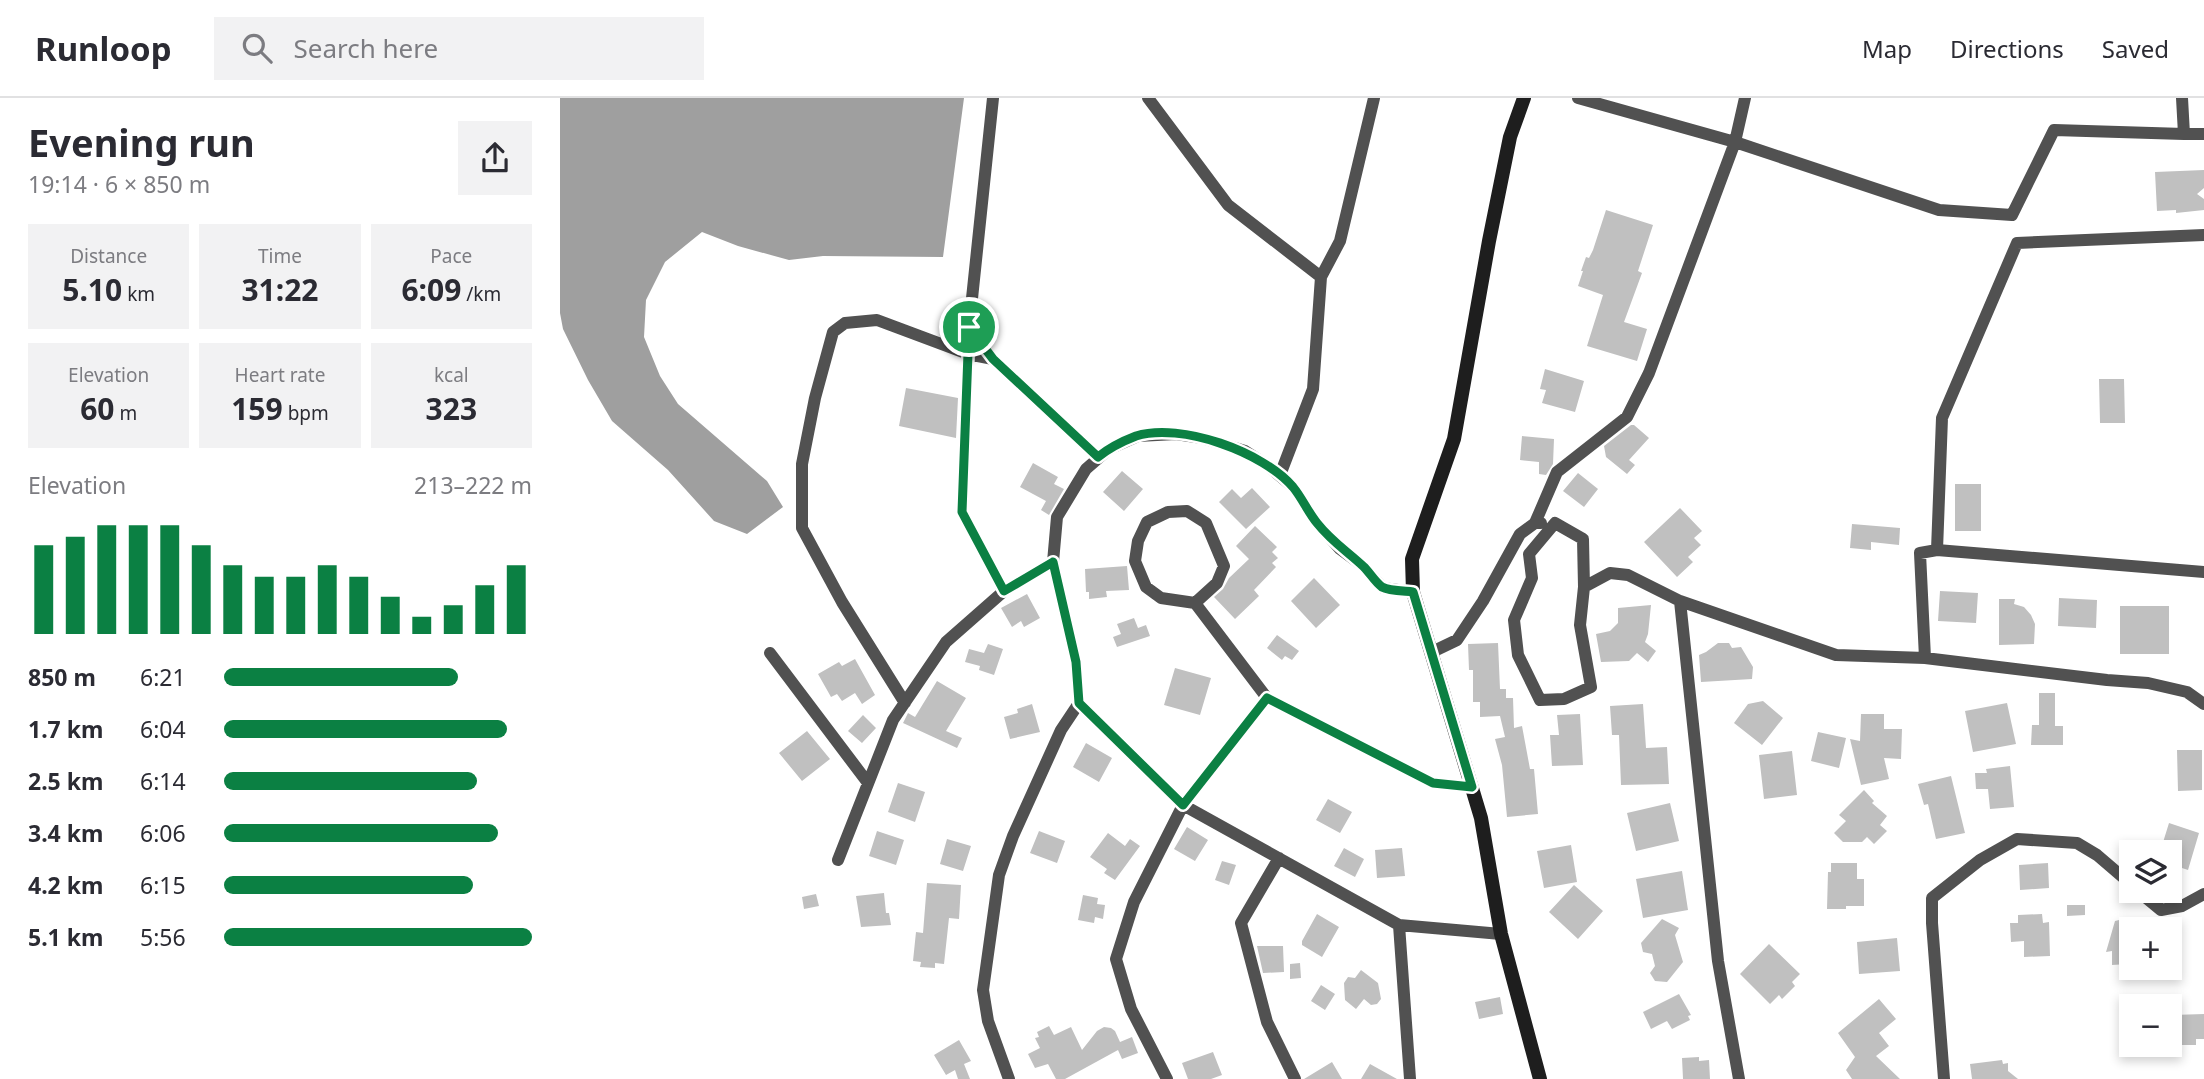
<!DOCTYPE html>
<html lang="en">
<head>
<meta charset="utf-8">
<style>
  body { margin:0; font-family:"Noto Sans",sans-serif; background:#f2f2f3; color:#2b2b33; height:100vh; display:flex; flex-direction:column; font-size:26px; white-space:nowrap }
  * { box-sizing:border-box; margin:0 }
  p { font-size:23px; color:#7c7c81 }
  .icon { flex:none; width:38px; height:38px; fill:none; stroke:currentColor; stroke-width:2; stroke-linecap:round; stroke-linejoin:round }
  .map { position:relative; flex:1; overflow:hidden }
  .drawer { display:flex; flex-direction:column; background:#fff; width:560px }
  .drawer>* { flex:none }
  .buttons { position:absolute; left:1559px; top:742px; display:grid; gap:14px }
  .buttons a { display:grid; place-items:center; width:63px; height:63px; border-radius:0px; background:#fff; box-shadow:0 4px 10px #0003; font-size:35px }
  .pin { position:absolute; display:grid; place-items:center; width:60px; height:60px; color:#fff; margin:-30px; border:4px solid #fff; border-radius:50%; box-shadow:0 2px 7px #0007 }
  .round { display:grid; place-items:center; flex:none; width:74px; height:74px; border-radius:0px; background:#f2f2f3 }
  .headline { display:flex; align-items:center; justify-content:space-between; height:119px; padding:0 28px }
  h1 { font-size:38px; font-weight:700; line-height:52px }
  .stats { display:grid; grid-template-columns:repeat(3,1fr); gap:10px; height:119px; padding:7px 28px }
  .stats div { display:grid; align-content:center; border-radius:0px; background:#f2f2f3; text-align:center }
  .stats b { font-size:30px; font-weight:700 }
  .stats small { font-size:19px; font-weight:400 }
  .stats p { font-size:19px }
  .chart { height:196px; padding:14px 28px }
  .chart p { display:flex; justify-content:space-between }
  .chart svg { width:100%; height:126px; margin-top:7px; stroke:#0b8043; stroke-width:6 }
  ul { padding:0 28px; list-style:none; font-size:23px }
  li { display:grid; grid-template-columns:112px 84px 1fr; align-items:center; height:52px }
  li i { height:18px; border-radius:9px; background:#0b8043 }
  header { display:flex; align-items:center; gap:42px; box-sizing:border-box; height:98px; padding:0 35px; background:#fff; border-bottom:2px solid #e1e1e2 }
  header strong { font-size:33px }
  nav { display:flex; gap:38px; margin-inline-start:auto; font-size:24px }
  .search { width:490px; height:63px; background:#f2f2f3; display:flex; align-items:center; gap:18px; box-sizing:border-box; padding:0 24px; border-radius:0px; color:#7c7c81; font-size:26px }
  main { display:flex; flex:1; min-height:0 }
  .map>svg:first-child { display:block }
  .water { fill:#9f9f9f }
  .building { fill:#c0c0c0 }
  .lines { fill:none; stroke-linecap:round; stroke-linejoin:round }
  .street { stroke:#515151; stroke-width:12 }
  .secondary { stroke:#1e1e1e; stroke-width:14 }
  .route-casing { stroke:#fff; stroke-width:14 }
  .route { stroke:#0b8043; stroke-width:9 }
</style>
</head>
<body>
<header>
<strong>Runloop</strong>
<div class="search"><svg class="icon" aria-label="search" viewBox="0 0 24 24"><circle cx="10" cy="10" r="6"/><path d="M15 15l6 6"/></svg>Search here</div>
<nav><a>Map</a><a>Directions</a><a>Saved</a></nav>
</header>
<main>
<section class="drawer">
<div class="headline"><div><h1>Evening run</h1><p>19:14 · 6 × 850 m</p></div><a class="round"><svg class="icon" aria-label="share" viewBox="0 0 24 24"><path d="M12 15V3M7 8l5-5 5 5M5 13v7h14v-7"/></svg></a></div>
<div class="stats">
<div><p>Distance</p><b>5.10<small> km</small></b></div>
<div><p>Time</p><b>31:22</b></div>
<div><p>Pace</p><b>6:09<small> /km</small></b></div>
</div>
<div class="stats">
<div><p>Elevation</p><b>60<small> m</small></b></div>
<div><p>Heart rate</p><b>159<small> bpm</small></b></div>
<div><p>kcal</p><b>323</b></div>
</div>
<div class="chart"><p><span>Elevation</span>213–222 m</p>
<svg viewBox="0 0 160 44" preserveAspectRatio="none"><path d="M5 44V13M15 44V10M25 44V6M35 44V6M45 44V6M55 44V13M65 44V20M75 44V24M85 44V24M95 44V20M105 44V24M115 44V31M125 44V38M135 44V34M145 44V27M155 44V20"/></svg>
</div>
<ul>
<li><b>850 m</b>6:21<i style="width:76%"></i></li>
<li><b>1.7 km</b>6:04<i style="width:92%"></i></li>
<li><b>2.5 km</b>6:14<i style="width:82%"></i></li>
<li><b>3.4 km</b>6:06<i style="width:89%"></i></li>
<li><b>4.2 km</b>6:15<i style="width:81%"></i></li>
<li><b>5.1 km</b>5:56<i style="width:100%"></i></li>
</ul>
</section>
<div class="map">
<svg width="1644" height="981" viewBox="0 0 1644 981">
  <rect width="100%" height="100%" fill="#fff"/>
  <path class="water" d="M0,0h404l-21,159 -120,-1 -34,4 -51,-14 -36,-14 -37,30 -19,38 -2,37 16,39 18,28 89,77 16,26 -36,27 -33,-13 -46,-51 -56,-49 -24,-41 -25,-51 -3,-16z"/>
  <path class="building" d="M1644,72v18l-7,6 7,5v11l-28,3v-3l-19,1 -2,-39z
    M1046,112l47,15 -15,46 4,2 -18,49 23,7 -10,32 -50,-15 16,-51 -25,-9 5,-15h-2l5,-14 3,1 4,-8z
    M985,271l39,12 -9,31 -33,-9 4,-13 -6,-1z
    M1539,281h25l1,44h-25z
    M346,290l52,10 -2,40 -57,-12z
    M1071,327h3l15,13 -20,22 6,5 -8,9 -21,-17 -2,-11z
    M962,338l32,3 -1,25 -7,11 -7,-1v-12l-19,-2z
    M473,365l25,14 -4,7 10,5 -15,26 -8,-5 5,-9 -26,-14z
    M562,373l21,18 -19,22 -21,-19z
    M1018,375l20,16 -14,18 -21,-16z
    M1395,386h26v47h-26z
    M692,390l18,19 -24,22 -27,-27 13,-13 9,9z
    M1120,410l22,23 -8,7 7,7 -13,12 5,5 -16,15 -33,-35z
    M1292,426l48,4 -1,17 -28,-3v8l-21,-2z
    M695,428l22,21 -5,5 6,6 -6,5 4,4 -22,23 5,6 -24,23 -21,-22 9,-8 6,-11 20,-19 -13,-13z
    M567,468l2,24 -23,1 1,6 -18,2v-7h-3l-1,-23z
    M754,480l26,27 -24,23 -25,-27z
    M1380,493l38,2 -2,30 -38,-2z
    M467,496l13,24 -16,9 -3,-6 -9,6 -11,-19z
    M1499,500l38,2 -1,28 -38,-2z
    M1439,501h16l-1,5 10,3 7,8 4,9 -1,20 -35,1z
    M1091,507l-3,29 -3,8 11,9 -8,11 -11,-9 -8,8 -28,1 -5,-28 14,-3 8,-8v-15z
    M1560,508h49v48h-49z
    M574,520l4,10 8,-3 4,11 -33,11 -4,-10 8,-3 -4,-10z
    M717,537l22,16 -7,9 -7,-4 -3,4 -15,-12z
    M938,545l2,46h6v9h7l1,30 8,-2 8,43h4l4,45 -31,3 -5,-52 -7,-26 10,-2 -5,-21 -20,1v-15h-7v-32h-4l-1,-26z
    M1158,545h11l3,5 9,-1 12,20 -1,12 -51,3 -2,-27 7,-3z
    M428,546l15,5 -9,26 -15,-5 1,-4 -15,-4 4,-13 15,4z
    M295,561l20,36 -13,9 -7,-11 -13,8 -5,-7 -6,3 -13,-23 21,-12 3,4z
    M615,570l36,10 -11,37 -36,-10z
    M377,583l29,17 -20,33 16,7 -5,10 -54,-25 5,-10 7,4z
    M1479,595h16v33h8v19h-32l1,-20h7z
    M1203,603l20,17 -21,27 -28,-22 14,-19z
    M1447,605l9,41 -43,8 -8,-41z
    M472,606l8,28 -30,7 -6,-22 14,-4 -1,-4z
    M1083,606l3,44 21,-1 2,37 -48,1 -2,-50h-7l-2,-29z
    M1020,616l3,51 -31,1 -2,-31h9l-2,-20z
    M1301,616h23v15h18l-1,30 -17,-1 5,21 -28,6 -11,-46 10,2z
    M303,617l13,13 -14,15 -14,-12z
    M247,633l23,28 -28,22 -23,-28z
    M1258,634l28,6 -7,30 -28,-7z
    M526,645l26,15 -13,24 -26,-15z
    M1617,652h25v40l-24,1z
    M1232,653l5,44 -33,4 -5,-44z
    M1450,668l4,41 -24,2 -2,-20h-12l-1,-16h12l-1,-4z
    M1391,678l14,57 -29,6 -8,-35 -4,1 -6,-21z
    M338,685l27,9 -10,30 -27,-10z
    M1304,692l10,11 -2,2 15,13 -7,9 7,6 -13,13 -7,-7 -5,5h-19l-9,-9 12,-12 -7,-6z
    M768,701l24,13 -12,21 -24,-13z
    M1110,705l9,38 -43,10 -9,-38z
    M1609,725l30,10 -11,37 -18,-6v-12h-10z
    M627,729l21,13 -13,21 -21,-12z
    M317,733l27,9 -8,25 -27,-9z
    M479,733l26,10 -8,22 -27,-10z
    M548,735l17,13 5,-7 10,7 -25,34 -11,-7 3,-4 -17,-12z
    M387,741l24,7 -8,25 -23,-7z
    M1011,747l6,37 -33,6 -7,-37z
    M784,750l20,11 -9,18 -21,-11z
    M842,750l3,28 -28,2 -2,-28z
    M662,763l14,4 -7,20 -14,-5z
    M1271,765h26v16h7v27h-18v3h-19l1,-37h3z
    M1488,765l1,25 -29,2 -1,-25z
    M1122,773l6,39 -45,8 -7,-39z
    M367,785l34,2 -2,34 -10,-1 -5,46 -9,-1v5l-15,-1 1,-5 -8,-1 3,-29 7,1z
    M1014,787l29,26 -25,28 -29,-27z
    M324,795l2,20h3l2,12 -30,2 -5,-31z
    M256,796l3,12 -15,3 -2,-12z
    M523,797l15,3 -1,6 8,1 -2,14 -8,-2 -1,6 -16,-3z
    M1507,807h18v10l-18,1z
    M757,816l22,13 -17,30 -20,-12v-4z
    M1482,816l1,9 6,-1 1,34 -26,1v-16l-13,1 -1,-19h8v-8z
    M1102,821l17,9 -4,7 8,27 -16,20 -12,-1 -5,-8 5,-7 -3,-12 -9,-2 -2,-9z
    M1563,821l1,3 5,1v6l3,1v28h-4v6l-16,1v-14l-6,1 9,-31z
    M1337,840l3,33 -41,3 -2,-32z
    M1209,846l31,30 -8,8 3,4 -13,13 -3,-4 -9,9 -30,-30z
    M697,848h26l1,26 -21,1z
    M740,865l1,15 -11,1v-15z
    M801,872l17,13 3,16 -4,5 -6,1 -7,-6 -8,10 -11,-9 -1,-17 4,-6 7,1z
    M761,887l14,9 -10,16 -14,-9z
    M1119,896l12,21 -3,1 2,4 -18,9 -5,-8 -16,8 -8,-17z
    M940,899l3,17 -24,5 -4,-17z
    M1319,901l17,20 -17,14 10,13 -13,10 24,23h-48l-6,-9 9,-13 -17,-24z
    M1644,916v25h-8v6h-24v-30z
    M489,928l5,9 17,-8 11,23 15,-19 7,-4 7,1 4,3 5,11 12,-5 6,16 -16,6 -4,-9 -53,29h-9l-8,-15 -13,4 -7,-14 12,-6 -5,-10 4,-1 -2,-5z
    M399,942l12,21 -7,3 6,15h-12l-3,-9 -9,5 -12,-20z
    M653,954l9,23 -11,4h-23l-6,-16z
    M1139,959v4l10,-1 1,19h-27l-1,-21z
    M1442,962l1,4 5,-1v8l10,8h-46l-2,-15z
    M772,964l10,17h-38z
    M810,966l27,15h-36z"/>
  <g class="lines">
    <path class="street" d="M588,0l80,107 93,72
      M1185,0l-10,44 204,68 73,5 42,-85 130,4
      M1622,0l2,36h20
      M409,229l24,-229
      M720,377l33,-86 8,-112 19,-36 34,-143
      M975,425l22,-51 70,-55 22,-44 86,-231 -157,-44
      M1377,452l5,-132 75,-175 187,-8
      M493,464l-49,29 -42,-79 7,-185 24,32 105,98
      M1024,489l-1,-48 -28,-16 -26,31 3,24 -18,42 4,35 22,45 24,-1 27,-12 -11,-62 4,-38 26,-14 18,2 52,26 38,360 21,118
      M1120,503l156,54 89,3 -5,-105 17,-3 267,22
      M635,505l-34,-5 -15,-11 -11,-26 3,-20 9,-19 21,-10 19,-1 19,12 18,43 -7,17 -22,20 72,95 166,85 39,4
      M872,554l25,-12 26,-39 37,-67 15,-11h6
      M210,555l98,130
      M1365,560l182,22 41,3 39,9 17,12
      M707,600l-84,107 216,120 102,9
      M345,605l-63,-101 -40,-74v-64l13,-66 18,-66 12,-9 32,-3 91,34 25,5
      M519,605l104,102 -49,97 -18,57 15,50 36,70
      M719,760l-38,65 26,99 28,57
      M278,762l55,-140 53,-78 58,-51
      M1578,793l23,19 21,-4 22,-12
      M839,827l11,154
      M449,981l-21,-58 -5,-31 16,-115 14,-39 48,-106 18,-27 -3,-41 -23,-100 4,-45 29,-48 23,-20 29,-13 38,-2 26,4 43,13 22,14 26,22 24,36 23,26 23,17 20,22 30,4
      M1384,981l-12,-156v-25l48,-38 37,-21 60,4 20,12 35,30"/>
    <path class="secondary" d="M964,0l-14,39 -21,104 -35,198 -42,120 1,33 68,226 20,116 39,145"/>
  </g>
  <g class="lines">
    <g class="route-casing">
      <path id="route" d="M409,229l24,32 105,98c11,-9 25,-16 38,-21 45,-14 127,16 157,51 9,11 15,25 24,36 15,19 30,28 47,44 6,6 11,15 18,20 7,4 23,4 31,5l59,195 -39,-4 -166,-85 -84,107 -104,-102 -3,-41 -23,-100 -49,29 -42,-79z"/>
    </g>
    <use href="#route" class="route"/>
  </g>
</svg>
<div class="buttons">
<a><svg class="icon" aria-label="layers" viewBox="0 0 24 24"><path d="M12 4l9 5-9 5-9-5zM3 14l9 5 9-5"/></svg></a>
<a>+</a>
<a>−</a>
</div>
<div class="pin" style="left:409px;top:229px;background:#1e9e55"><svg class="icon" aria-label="arrive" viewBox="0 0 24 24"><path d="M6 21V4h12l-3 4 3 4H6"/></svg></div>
</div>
</main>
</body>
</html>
